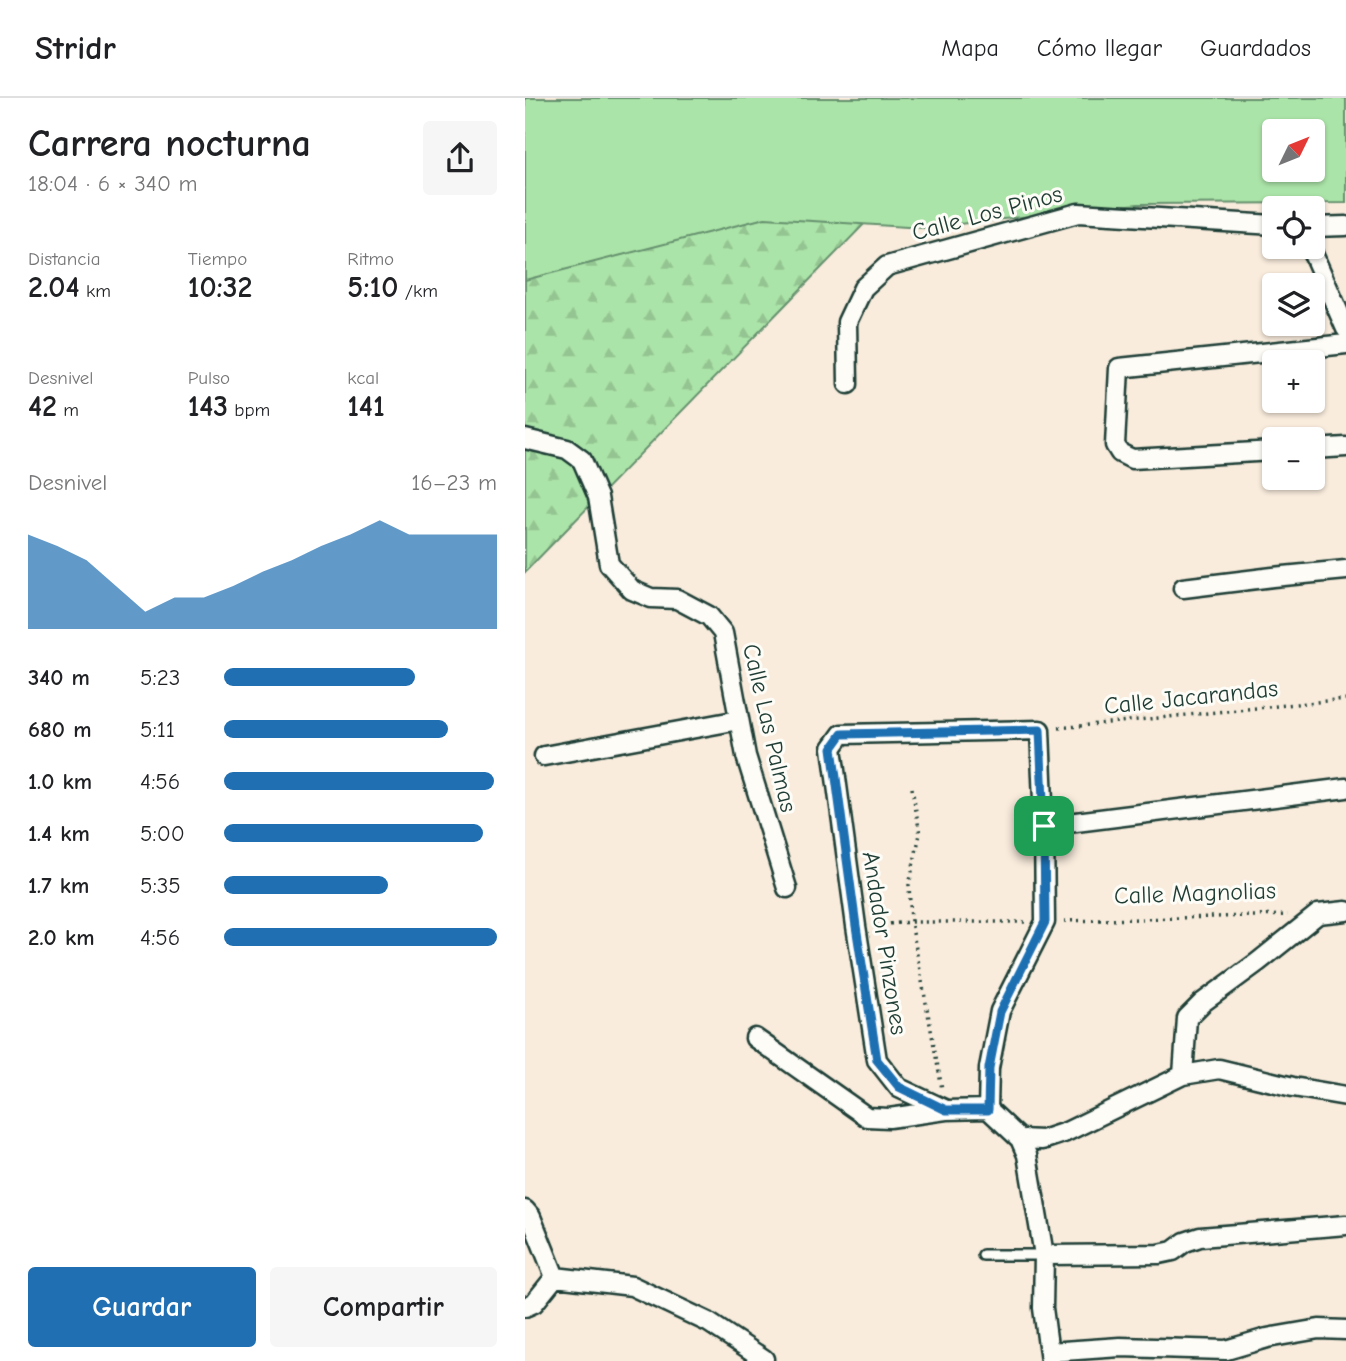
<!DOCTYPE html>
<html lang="es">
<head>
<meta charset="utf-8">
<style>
  body { margin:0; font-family:"Comic Neue",sans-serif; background:#f6f6f6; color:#202124; height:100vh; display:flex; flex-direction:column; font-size:26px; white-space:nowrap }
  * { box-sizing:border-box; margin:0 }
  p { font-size:23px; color:#757577 }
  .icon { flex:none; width:38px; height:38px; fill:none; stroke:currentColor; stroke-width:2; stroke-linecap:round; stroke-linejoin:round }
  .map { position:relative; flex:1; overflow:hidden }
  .details { display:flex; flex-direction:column; background:#fff; width:525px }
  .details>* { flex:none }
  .needle { width:46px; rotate:47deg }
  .controls { position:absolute; left:737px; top:21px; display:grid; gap:14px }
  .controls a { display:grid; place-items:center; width:63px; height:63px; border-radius:7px; background:#fff; box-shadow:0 2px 5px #0004; font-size:35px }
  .pin { position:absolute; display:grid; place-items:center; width:60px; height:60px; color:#fff; margin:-30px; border-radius:14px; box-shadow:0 4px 10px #0006 }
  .round { display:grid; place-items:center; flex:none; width:74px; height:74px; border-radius:7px; background:#f6f6f6 }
  .headline { display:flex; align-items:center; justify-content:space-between; height:119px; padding:0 28px }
  h1 { font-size:38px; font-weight:800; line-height:52px }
  .metrics { display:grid; grid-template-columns:repeat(3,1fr); gap:10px; height:119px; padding:7px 28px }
  .metrics div { display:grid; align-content:center }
  .metrics b { font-size:30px; font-weight:800 }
  .metrics small { font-size:19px; font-weight:400 }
  .metrics p { font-size:19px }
  .chart { height:196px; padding:14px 28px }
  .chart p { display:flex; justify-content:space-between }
  .chart svg { width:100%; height:126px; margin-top:7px; fill:#1f6fb2; opacity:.7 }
  .cta { display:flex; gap:14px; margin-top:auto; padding:14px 28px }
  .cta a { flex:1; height:80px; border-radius:7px; background:#1f6fb2; color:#fff; font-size:28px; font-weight:800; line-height:80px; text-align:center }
  .cta a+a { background:#f6f6f6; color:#202124 }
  ul { padding:0 28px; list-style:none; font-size:23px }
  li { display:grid; grid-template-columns:112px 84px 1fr; align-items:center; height:52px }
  li i { height:18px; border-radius:9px; background:#1f6fb2 }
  header { display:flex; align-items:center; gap:42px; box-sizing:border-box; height:98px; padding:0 35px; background:#fff; border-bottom:2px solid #e0e0e0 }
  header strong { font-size:33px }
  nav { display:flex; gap:38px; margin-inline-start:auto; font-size:24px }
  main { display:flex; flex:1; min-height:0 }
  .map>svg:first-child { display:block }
  .forest { fill:url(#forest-firs); stroke:#65906e; stroke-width:2 }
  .green { fill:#abe4a8; stroke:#65906e; stroke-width:2; fill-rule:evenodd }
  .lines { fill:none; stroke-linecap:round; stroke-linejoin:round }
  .lane-casing { stroke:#1f3d34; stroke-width:14 }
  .street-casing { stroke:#1f3d34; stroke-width:23 }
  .path { stroke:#1f3d34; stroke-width:3.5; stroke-dasharray:2 5; stroke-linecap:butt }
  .lane { stroke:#fdfcf7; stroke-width:9 }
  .street { stroke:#fdfcf7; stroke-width:18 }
  .route-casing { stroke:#fff; stroke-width:14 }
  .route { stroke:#1f6fb2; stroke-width:9 }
  .labels { text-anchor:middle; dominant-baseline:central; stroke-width:6; stroke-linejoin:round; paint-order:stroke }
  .street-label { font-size:24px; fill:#1f3d34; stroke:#fdfcf7 }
</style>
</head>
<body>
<header>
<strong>Stridr</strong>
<nav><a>Mapa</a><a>Cómo llegar</a><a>Guardados</a></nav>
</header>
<main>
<section class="details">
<div class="headline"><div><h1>Carrera nocturna</h1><p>18:04 · 6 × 340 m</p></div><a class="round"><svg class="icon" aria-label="share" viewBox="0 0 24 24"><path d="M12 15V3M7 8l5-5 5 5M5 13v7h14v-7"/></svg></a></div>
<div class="metrics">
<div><p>Distancia</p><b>2.04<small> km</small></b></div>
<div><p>Tiempo</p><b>10:32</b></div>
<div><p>Ritmo</p><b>5:10<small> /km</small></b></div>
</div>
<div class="metrics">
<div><p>Desnivel</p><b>42<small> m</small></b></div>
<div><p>Pulso</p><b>143<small> bpm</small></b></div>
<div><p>kcal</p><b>141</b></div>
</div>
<div class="chart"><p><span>Desnivel</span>16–23 m</p>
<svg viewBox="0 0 160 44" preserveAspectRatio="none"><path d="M0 44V11L10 15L20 20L30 29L40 38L50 33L60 33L70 29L80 24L90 20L100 15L110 11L120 6L130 11L140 11L150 11L160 11V44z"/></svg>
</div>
<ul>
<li><b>340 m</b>5:23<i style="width:70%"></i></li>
<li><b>680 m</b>5:11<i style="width:82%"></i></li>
<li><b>1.0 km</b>4:56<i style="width:99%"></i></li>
<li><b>1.4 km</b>5:00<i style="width:95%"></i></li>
<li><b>1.7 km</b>5:35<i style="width:60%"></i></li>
<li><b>2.0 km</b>4:56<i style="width:100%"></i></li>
</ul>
<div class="cta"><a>Guardar</a><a>Compartir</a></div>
</section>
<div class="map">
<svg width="821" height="1263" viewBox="0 0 821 1263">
  <defs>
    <pattern id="forest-firs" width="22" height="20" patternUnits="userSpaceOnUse" patternTransform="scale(1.75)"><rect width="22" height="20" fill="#abe4a8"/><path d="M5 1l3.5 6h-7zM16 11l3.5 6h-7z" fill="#93c491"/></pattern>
  </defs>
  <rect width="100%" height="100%" fill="#f9ecdd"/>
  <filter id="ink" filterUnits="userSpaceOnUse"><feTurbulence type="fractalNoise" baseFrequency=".0143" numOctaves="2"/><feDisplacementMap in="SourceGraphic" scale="14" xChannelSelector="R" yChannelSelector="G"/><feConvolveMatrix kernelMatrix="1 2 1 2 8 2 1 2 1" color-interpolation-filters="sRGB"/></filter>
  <g filter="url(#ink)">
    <path class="forest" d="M0,0h462l-462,474z"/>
    <path class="green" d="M0,0h821v105l-208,1 -215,24 -158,-10 -240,62zM749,33h39v39h-39z"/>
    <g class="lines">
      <g class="lane-casing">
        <path id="lane" d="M458,1157h61"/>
      </g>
      <g class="street-casing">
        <path id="street" d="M788,129l33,-1
          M785,149l36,82
          M323,286l-1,-62 16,-34 24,-22 191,-53 196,12
          M0,341l42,10 15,11 16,37 11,67 23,26 19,8 26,1 32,17 14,17 23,123 41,132
          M788,351l33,-2
          M749,353l-142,8 -12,-6 -5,-8 4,-77 227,-24
          M658,490l90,-11 73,-7
          M19,658l195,-36
          M519,728l302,-38
          M230,940l112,79 22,1 57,-8
          M658,977l4,-57 15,-15 56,-41 60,-48 28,-3
          M463,1011l-42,1 -47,-22 -22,-28 -21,-134 -24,-178 10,-14 198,-4 4,96 1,96 -45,89 -11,57 -1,41 32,30 7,16 17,100 -1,53 7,53
          M495,1041l22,1 24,-8 117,-57 36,-6 74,18 53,9
          M0,1112l6,7 24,60
          M519,1157l115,-1 14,-3 12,-9 15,-5 146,-12
          M30,1179l77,9 76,36 56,37
          M0,1209l9,-4 21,-26
          M524,1254l71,-5 106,3 41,-12 52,-9 27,1"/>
      </g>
      <path class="path" d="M534,630l287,-29
        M387,690l8,46 -11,51 2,37 31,167
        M539,823l224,-6
        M351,827l35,-3h114"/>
      <use href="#lane" class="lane"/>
      <use href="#street" class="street"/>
    </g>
  </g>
  <g class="lines" filter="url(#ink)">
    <g class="route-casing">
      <path id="route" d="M515,632l4,96 1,96 -45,90 -11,56 -1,42h-42l-47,-23 -22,-27 -21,-134 -24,-178 10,-14z"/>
    </g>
    <use href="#route" class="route"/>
  </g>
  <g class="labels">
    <g class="street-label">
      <text transform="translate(462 115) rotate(-15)">Calle Los Pinos</text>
      <text transform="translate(666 599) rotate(-6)">Calle Jacarandas</text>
      <text transform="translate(245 630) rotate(77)">Calle Las Palmas</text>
      <text transform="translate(670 795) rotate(-2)">Calle Magnolias</text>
      <text transform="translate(360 845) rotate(81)">Andador Pinzones</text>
    </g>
  </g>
</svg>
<div class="controls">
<a><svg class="needle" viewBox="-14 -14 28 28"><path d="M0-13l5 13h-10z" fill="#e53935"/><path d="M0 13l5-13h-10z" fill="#757577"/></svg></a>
<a><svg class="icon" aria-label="locate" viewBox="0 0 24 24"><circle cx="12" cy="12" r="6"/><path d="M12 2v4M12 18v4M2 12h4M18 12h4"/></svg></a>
<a><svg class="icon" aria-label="layers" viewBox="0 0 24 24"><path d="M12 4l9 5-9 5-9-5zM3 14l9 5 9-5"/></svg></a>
<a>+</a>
<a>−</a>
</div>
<div class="pin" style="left:519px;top:728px;background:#1e9e55"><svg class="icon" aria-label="arrive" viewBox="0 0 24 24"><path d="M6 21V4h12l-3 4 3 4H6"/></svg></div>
</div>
</main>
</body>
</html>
